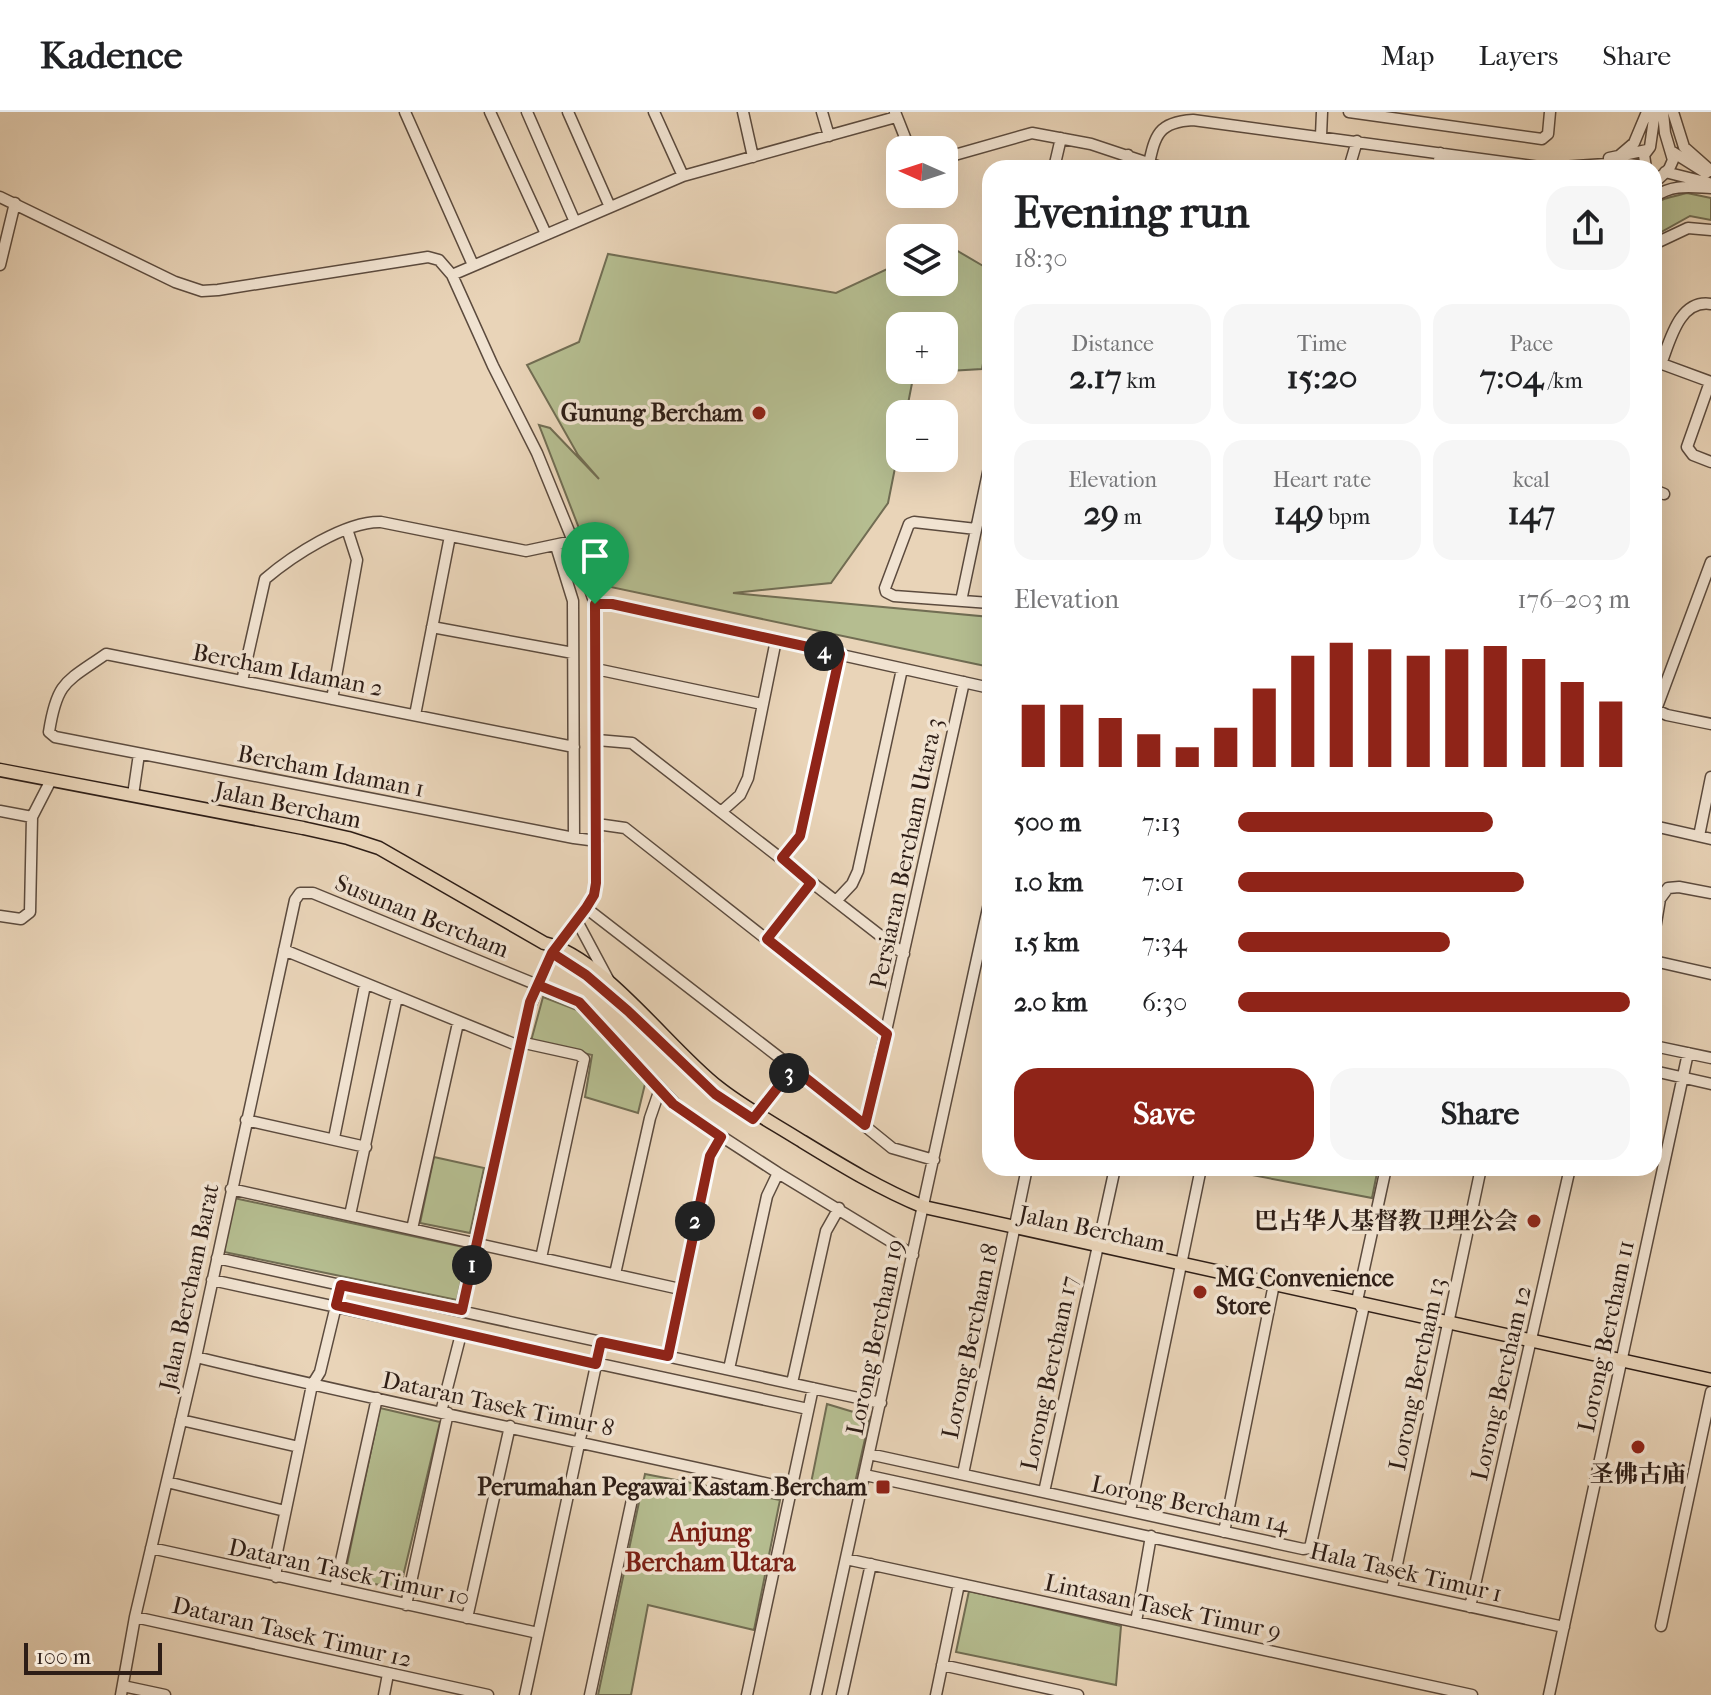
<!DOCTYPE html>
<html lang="en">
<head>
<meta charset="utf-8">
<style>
  body { margin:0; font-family:"IM FELL French Canon","Noto Serif SC",serif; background:#f6f6f6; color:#202124; height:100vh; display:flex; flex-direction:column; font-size:30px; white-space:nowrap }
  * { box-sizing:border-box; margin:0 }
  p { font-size:26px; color:#757577 }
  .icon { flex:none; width:44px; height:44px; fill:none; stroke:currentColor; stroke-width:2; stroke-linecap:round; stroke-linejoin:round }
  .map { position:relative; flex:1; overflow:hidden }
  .side { position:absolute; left:982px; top:48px; width:680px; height:1016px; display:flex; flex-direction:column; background:#fff; border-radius:24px; box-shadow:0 8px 32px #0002 }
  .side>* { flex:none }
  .needle { width:52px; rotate:273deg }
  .controls { position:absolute; left:886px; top:24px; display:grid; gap:16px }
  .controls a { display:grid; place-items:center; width:72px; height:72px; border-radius:16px; background:#fff; box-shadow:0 8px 32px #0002; font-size:40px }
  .scale { position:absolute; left:24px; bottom:20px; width:138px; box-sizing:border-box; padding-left:8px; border:4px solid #2d1d16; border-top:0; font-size:22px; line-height:28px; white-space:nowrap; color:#2d1d16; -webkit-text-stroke:6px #f1e3d1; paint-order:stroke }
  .pin { position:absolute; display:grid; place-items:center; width:68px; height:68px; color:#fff; margin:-82px -34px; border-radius:50% 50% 50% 0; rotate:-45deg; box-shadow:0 0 8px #0007 }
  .pin .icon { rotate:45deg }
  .km { position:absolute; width:40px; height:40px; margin:-20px; border-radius:50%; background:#222; color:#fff; font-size:22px; line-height:40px; text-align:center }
  .round { display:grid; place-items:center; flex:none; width:84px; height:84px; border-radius:24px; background:#f6f6f6 }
  .headline { display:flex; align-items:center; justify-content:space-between; height:136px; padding:0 32px }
  h1 { font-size:44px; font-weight:700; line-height:60px }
  .metrics { display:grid; grid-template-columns:repeat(3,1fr); gap:12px; height:136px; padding:8px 32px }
  .metrics div { display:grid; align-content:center; border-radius:20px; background:#f6f6f6; text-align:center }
  .metrics b { font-size:34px; font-weight:700 }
  .metrics small { font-size:22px; font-weight:400 }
  .metrics p { font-size:22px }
  .chart { height:224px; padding:16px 32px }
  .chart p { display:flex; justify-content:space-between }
  .chart svg { width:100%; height:144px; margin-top:8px; stroke:#8f2418; stroke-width:6 }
  .cta { display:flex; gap:16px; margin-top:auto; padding:16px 32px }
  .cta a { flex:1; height:92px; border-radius:24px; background:#8f2418; color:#fff; font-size:32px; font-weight:700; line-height:92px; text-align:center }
  .cta a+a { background:#f6f6f6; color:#202124 }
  ul { padding:0 32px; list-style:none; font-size:26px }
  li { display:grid; grid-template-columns:128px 96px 1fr; align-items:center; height:60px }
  li i { height:20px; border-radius:10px; background:#8f2418 }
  header { display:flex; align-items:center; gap:48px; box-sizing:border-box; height:112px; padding:0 40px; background:#fff; border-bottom:2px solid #e0e0e0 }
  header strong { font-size:38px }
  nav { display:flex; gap:44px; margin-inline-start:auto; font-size:28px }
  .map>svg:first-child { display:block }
  .green { fill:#b5bd90; stroke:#716d53; stroke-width:2; fill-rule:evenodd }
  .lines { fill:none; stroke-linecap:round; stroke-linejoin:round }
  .minor-casing { stroke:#5c4b3e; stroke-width:13 }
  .major-casing { stroke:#2d1d16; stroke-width:15 }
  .minor { stroke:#f1e3d1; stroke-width:10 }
  .major { stroke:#e9d4b8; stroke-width:12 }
  .route-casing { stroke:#fff; stroke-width:16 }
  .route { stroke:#8f2418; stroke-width:10 }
  .poi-dot { fill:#8f2418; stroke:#f1e3d1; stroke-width:3 }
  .labels { text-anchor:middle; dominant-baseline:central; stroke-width:7; stroke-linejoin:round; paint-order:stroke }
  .poi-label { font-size:24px; font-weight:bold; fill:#2d1d16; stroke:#f1e3d1; text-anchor:end }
  .street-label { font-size:24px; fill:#2d1d16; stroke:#f1e3d1 }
  .neighbourhood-label { font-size:26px; font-weight:bold; fill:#7a1f14; stroke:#f1e3d1 }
</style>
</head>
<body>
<header>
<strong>Kadence</strong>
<nav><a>Map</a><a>Layers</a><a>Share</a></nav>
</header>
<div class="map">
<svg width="1711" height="1583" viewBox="0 0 1711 1583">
  <rect width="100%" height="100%" fill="#e9d4b8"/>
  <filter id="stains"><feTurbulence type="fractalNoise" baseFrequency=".0025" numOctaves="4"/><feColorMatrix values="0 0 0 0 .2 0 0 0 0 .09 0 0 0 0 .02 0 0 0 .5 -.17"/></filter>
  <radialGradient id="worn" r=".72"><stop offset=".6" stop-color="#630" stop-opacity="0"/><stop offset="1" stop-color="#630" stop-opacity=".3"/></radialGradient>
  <path class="green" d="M1687,81l24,5v22l-21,-4 -36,20c0,-38 -3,-34 33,-43z
    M944,131l46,27v55l-8,44 -68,4 -8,41h-6v29l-12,60 -57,80 -98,10 257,24v50l-389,-82 -62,-160 11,3 49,51 -21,-24 -51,-90 52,-23 29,-88 228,39 64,-30v19h44zM900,214h44v44h-44z
    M543,885l34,13 68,74 -7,29 -53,-16 7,-42 -61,-14z
    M434,1045l50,11 -14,65 -50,-10z
    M1254,1056h124l-6,30 -120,-23z
    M234,1086l234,50 -11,52 -233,-48z
    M827,1292l43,13 -18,79 -41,-13z
    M380,1296l60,14 -40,167 -56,-11z
    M645,1362l135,26 -26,130 -106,-25 -17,90h-33z
    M969,1479l152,35 -5,59 -160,-33z"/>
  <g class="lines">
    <g class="minor-casing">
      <path id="minor" d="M405,0l68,153
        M490,0l56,122
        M527,0l48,110
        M568,0l42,95
        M654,0l29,64
        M743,0l10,45
        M822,0l7,24
        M895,0l15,38
        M1349,0l193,27 6,-5 2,-22
        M1673,0l11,35 27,24
        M1321,24l1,-24
        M1671,39l35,22
        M1620,43l14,-12 13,-31
        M944,46l88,-25 59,11 72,24
        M1609,46l38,-8
        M1054,56l7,-30
        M1126,56l2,-13
        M1148,56c7,-32 9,-46 45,-48l354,48 73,-5 25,3
        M1349,56l8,-27
        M1438,56l2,-15
        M1646,56l-2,-13 6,-8 5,-35
        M1665,60l44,11
        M1654,71l15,-14 4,-9 -8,-27 -2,-21
        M0,85l175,85 27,9 16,-1 210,-33 11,3 13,15 41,91 44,87 36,88 22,63 1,279 -2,12 -8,13 -34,45 -26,63 -64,294
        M1654,85c19,-13 35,-10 57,-9
        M1654,132l34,-16 23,2
        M0,153l15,-62
        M452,163l231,-99 213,-59
        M1654,249l57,21
        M1661,252c9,-23 18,-65 50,-60
        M1710,270l-23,65 6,8 18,7
        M1654,378l10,4
        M976,417l-62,-7 -5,2 -24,64 1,4 8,4 96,7
        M556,434l17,55 1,237
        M961,489l29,-138
        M595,492h17l378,84
        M432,515l141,26
        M596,557l166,35
        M242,569l23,-102c27,-23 80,-58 116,-57l145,29 47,-10
        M332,587l25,-139 -10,-31
        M1656,598l11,5 44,9
        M415,603l35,-179
        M1654,603l57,-153
        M597,628l35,3 272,211
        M574,635l-468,-93c-40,28 -49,27 -57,78l6,5 519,101 23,3
        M133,683l6,-41
        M0,699l32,6 -2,95 -9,7 -21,-3
        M722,699l18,-16 8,-17 28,-138
        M32,705l19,-37
        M597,712l28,4 262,206
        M1654,714l57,13
        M1699,724l12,-59
        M782,746l18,-22 40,-182
        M836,789l16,-17 6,-13 44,-202
        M586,796l216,167 90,73 42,12
        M577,809l31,58
        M1654,823l6,-36 8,-11 11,-1 32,6
        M767,827l44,-56
        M284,838l235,96
        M1654,849l57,13
        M520,930l59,13 5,4 -43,199
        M1654,934l57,12
        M1654,959l57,13
        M753,1007l40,-51
        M246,1008l120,27
        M865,1013l99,-443
        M334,1026l31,-153
        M231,1077l449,100
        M350,1103l47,-218
        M412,1117l46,-206
        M217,1146l664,145
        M615,1162l35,-156 10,-29
        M212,1168l596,129
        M668,1244l42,-200 11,-19
        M196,1245c197,48 397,87 595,132
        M729,1257l38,-173 11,-23
        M792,1271l34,-152 13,-23
        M441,1300l20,-78
        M181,1308l118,27
        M869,1342l434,95 7,-1 53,-238 -6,-9 29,-133
        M963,1362l64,-306
        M865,1363l699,152
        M167,1370l118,29
        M1044,1380l71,-324
        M1130,1399l71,-343
        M1224,1420l50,-248
        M151,1436l387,85
        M846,1447l626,136
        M276,1465v-20l36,-172 8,-13 21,-87
        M335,1476l42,-190
        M1392,1476l89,-420
        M406,1493l42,-192
        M1470,1495l100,-439
        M135,1505l353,78
        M467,1506l43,-192
        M1136,1510l15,-86
        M1661,1514l50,-234
        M942,1553l136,30
        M123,1574l42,9
        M121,1583l14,-78 61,-260 99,-457 5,-7h13l266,109 102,108 97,63 135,82
        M384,1583l4,-21
        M525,1583l76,-353
        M590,1583l43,-200 -3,-7
        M747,1583l66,-307
        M816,1583l174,-796
        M842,1583l29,-131
        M936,1583l23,-111
        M1549,1583l139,-642"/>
    </g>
    <g class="major-casing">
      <path id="major" d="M0,658l303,58 45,10 31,10 165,95c59,14 125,106 174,144 25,20 55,36 82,53 41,25 80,49 124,67l787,173"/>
    </g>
    <use href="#minor" class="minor"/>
    <use href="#major" class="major"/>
  </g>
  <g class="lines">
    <g class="route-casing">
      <path id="route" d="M595,492l1,279 -2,12 -8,13 -34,45 -22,49 -68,308 -121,-25 -5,20 260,59 5,-22 67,14 42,-200 11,-19 -48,-33 -94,-102 -41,-17 14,-32 34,22 42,36 87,83 38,25 40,-51 72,57 22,-91 -120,-95 44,-56 -29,-25 18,-22 40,-182 -228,-50h-17"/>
    </g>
    <use href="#route" class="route"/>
  </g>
  <g class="poi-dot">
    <circle cx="759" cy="301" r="8"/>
    <circle cx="1534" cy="1109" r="8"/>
    <circle cx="1200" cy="1180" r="8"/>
    <circle cx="1638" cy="1335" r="8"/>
    <rect x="875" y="1367" width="16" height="16" rx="4"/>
  </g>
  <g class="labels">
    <g class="poi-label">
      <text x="743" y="301">Gunung Bercham</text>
      <text x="1518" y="1109">巴占华人基督教卫理公会</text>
      <text x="1216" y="1166" text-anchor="start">MG Convenience<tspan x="1216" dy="28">Store</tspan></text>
      <text x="1638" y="1362" text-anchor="middle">圣佛古庙</text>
      <text x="867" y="1375">Perumahan Pegawai Kastam Bercham</text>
    </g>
    <g class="street-label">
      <text transform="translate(288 558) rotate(11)">Bercham Idaman 2</text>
      <text transform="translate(331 659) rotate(11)">Bercham Idaman 1</text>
      <text transform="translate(288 693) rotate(12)">Jalan Bercham</text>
      <text transform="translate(906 741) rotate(-78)">Persiaran Bercham Utara 3</text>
      <text transform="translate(422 804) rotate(22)">Susunan Bercham</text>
      <text transform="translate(1092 1117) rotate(12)">Jalan Bercham</text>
      <text transform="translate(189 1175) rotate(-78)">Jalan Bercham Barat</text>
      <text transform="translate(1606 1224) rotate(-78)">Lorong Bercham 11</text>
      <text transform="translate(875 1225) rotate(-78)">Lorong Bercham 19</text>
      <text transform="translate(970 1229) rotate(-78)">Lorong Bercham 18</text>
      <text transform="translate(1049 1261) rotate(-78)">Lorong Bercham 17</text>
      <text transform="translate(1417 1262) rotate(-78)">Lorong Bercham 13</text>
      <text transform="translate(1501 1271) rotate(-77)">Lorong Bercham 12</text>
      <text transform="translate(498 1292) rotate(12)">Dataran Tasek Timur 8</text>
      <text transform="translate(1190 1392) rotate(12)">Lorong Bercham 14</text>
      <text transform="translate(349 1460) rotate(12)">Dataran Tasek Timur 10</text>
      <text transform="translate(1406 1460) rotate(13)">Hala Tasek Timur 1</text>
      <text transform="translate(1163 1495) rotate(12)">Lintasan Tasek Timur 9</text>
      <text transform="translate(292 1520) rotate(13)">Dataran Tasek Timur 12</text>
    </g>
    <g class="neighbourhood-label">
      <text x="710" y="1420">Anjung<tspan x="710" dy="30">Bercham Utara</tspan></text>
    </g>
  </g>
  <rect width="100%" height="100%" filter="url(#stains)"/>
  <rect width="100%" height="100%" fill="url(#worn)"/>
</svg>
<div class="controls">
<a><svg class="needle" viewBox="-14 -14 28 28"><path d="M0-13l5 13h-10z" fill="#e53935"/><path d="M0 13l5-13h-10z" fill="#757577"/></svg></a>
<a><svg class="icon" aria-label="layers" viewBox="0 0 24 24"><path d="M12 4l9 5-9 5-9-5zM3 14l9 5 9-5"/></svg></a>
<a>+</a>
<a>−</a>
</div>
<div class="scale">100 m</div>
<div class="pin" style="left:595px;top:492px;background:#1e9e55"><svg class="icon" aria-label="arrive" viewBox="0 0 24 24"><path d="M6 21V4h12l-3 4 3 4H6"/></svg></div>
<b class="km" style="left:472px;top:1153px">1</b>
<b class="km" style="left:695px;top:1109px">2</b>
<b class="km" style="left:789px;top:961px">3</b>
<b class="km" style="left:824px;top:539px">4</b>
<section class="side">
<div class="headline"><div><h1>Evening run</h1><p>18:30</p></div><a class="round"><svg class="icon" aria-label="share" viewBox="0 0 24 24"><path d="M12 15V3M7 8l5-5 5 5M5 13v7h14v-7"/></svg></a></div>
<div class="metrics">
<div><p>Distance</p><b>2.17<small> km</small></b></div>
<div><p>Time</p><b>15:20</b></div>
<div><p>Pace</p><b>7:04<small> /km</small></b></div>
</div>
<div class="metrics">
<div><p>Elevation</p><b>29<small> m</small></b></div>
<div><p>Heart rate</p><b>149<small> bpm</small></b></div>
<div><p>kcal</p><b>147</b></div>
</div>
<div class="chart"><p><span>Elevation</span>176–203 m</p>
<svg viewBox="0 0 160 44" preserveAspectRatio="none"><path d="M5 44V25M15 44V25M25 44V29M35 44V34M45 44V38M55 44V32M65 44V20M75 44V10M85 44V6M95 44V8M105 44V10M115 44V8M125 44V7M135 44V11M145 44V18M155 44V24"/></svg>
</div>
<ul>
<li><b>500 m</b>7:13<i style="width:65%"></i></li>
<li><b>1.0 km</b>7:01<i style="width:73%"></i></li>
<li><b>1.5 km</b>7:34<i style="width:54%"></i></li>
<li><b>2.0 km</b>6:30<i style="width:100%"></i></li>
</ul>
<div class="cta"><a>Save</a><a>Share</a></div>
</section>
</div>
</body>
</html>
